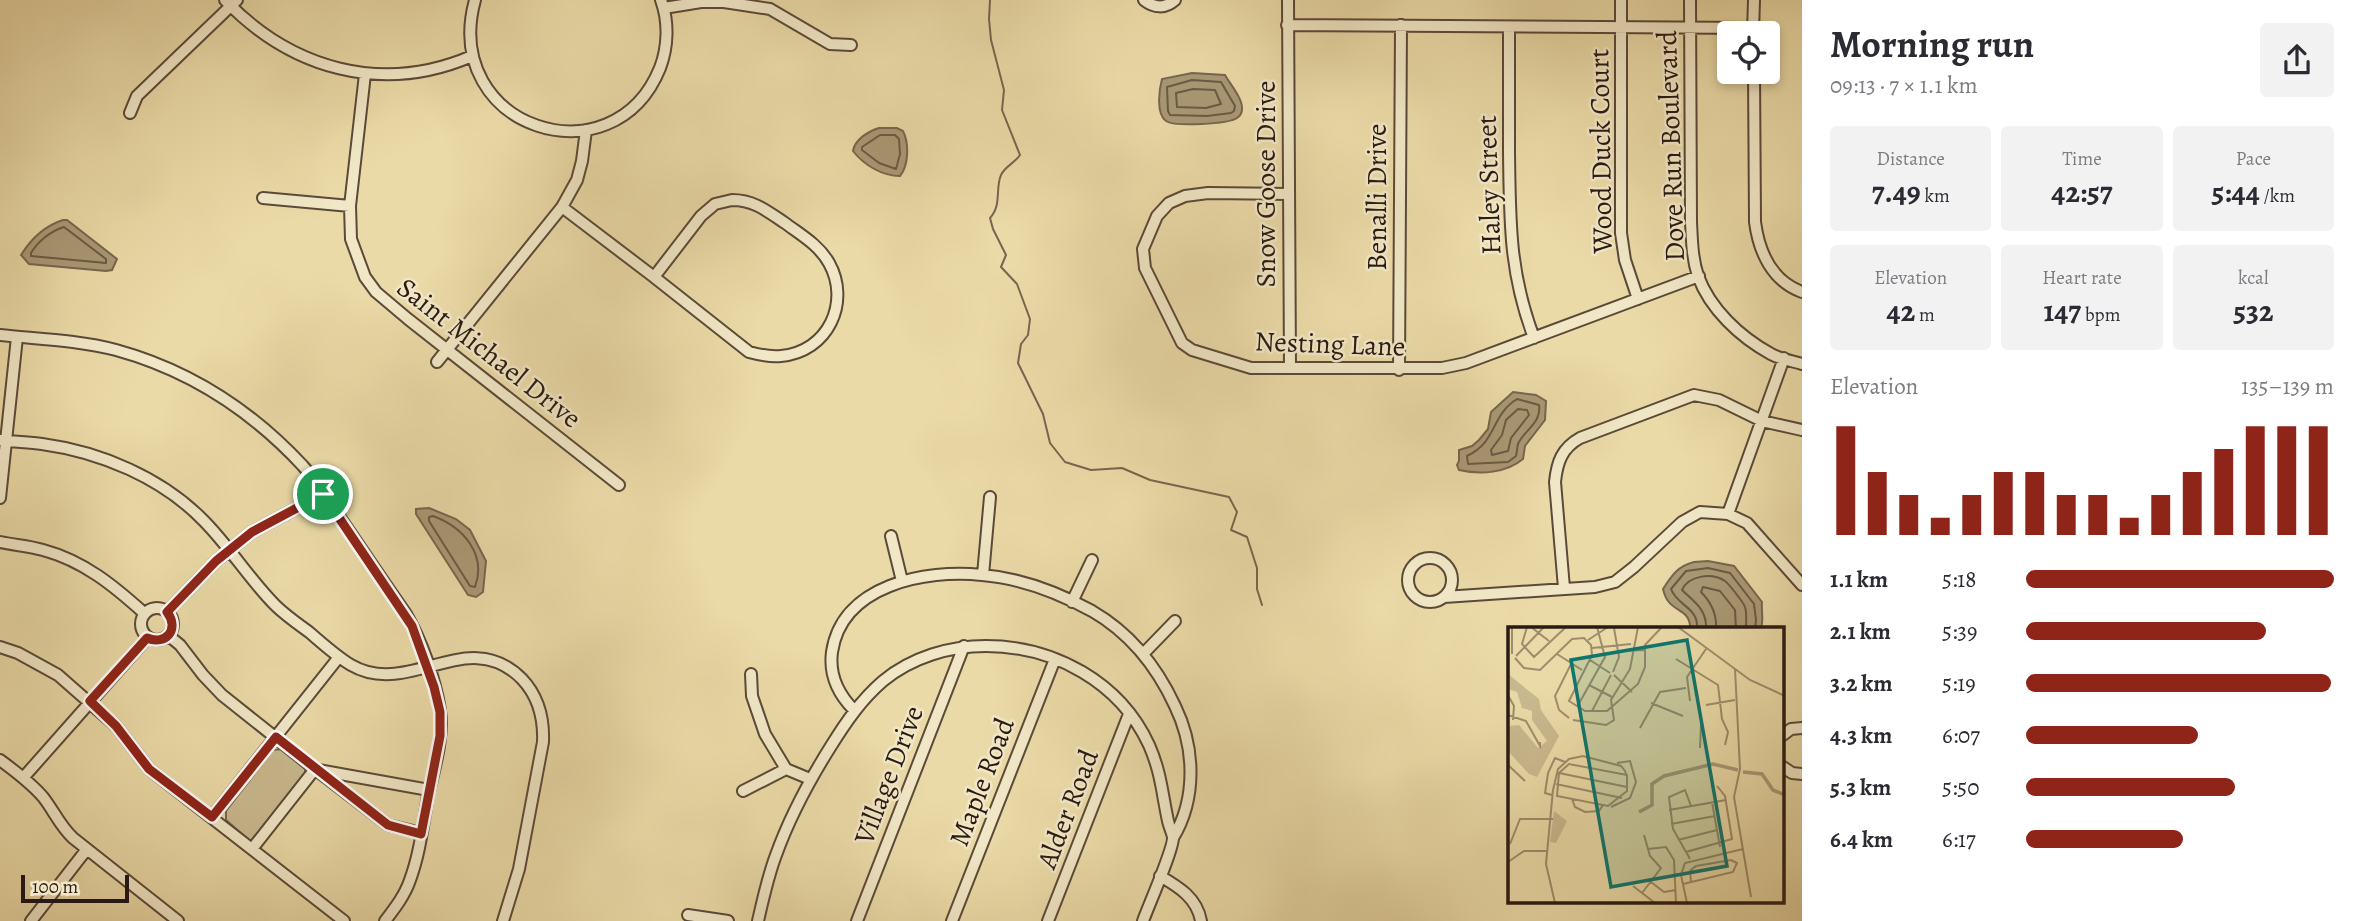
<!DOCTYPE html>
<html lang="en">
<head>
<meta charset="utf-8">
<style>
  body { margin:0; font-family:Alegreya,serif; background:#f2f2f3; color:#2b2b33; height:100vh; display:flex; flex-direction:column; font-size:26px; white-space:nowrap }
  * { box-sizing:border-box; margin:0 }
  p { font-size:23px; color:#7c7c81 }
  .icon { flex:none; width:38px; height:38px; fill:none; stroke:currentColor; stroke-width:2; stroke-linecap:round; stroke-linejoin:round }
  .map { position:relative; flex:1; overflow:hidden }
  .sheet { display:flex; flex-direction:column; background:#fff; width:560px }
  .sheet>* { flex:none }
  .tools { position:absolute; left:1717px; top:21px; display:grid; gap:14px }
  .tools a { display:grid; place-items:center; width:63px; height:63px; border-radius:7px; background:#fff; box-shadow:0 4px 10px #0003; font-size:35px }
  .scale { position:absolute; left:21px; bottom:18px; width:108px; box-sizing:border-box; padding-left:7px; border:4px solid #2a1a13; border-top:0; font-size:19px; line-height:24px; white-space:nowrap; color:#2a1a13; -webkit-text-stroke:5px #f1e7c6; paint-order:stroke }
  .pin { position:absolute; display:grid; place-items:center; width:60px; height:60px; color:#fff; margin:-30px; border:4px solid #fff; border-radius:50%; box-shadow:0 2px 7px #0007 }
  .round { display:grid; place-items:center; flex:none; width:74px; height:74px; border-radius:7px; background:#f2f2f3 }
  .overview { display:flex; align-items:center; justify-content:space-between; height:119px; padding:0 28px }
  h1 { font-size:38px; font-weight:700; line-height:52px }
  .figures { display:grid; grid-template-columns:repeat(3,1fr); gap:10px; height:119px; padding:7px 28px }
  .figures div { display:grid; align-content:center; border-radius:7px; background:#f2f2f3; text-align:center }
  .figures b { font-size:30px; font-weight:700 }
  .figures small { font-size:19px; font-weight:400 }
  .figures p { font-size:19px }
  .chart { height:196px; padding:14px 28px }
  .chart p { display:flex; justify-content:space-between }
  .chart svg { width:100%; height:126px; margin-top:7px; stroke:#8f2418; stroke-width:6 }
  ul { padding:0 28px; list-style:none; font-size:23px }
  li { display:grid; grid-template-columns:112px 84px 1fr; align-items:center; height:52px }
  li i { height:18px; border-radius:9px; background:#8f2418 }
  main { display:flex; flex:1; min-height:0 }
  .map>svg:first-child { display:block }
  .green { fill:#c9b98e; stroke:#7a6a50; stroke-width:2 }
  .water { fill:#a99975; stroke:#76664e; stroke-width:2 }
  .lines { fill:none; stroke-linecap:round; stroke-linejoin:round }
  .shore { stroke:#6a5a44; stroke-width:2 }
  .stream { stroke:#76664e; stroke-width:2 }
  .minor-casing { stroke:#5a4a38; stroke-width:14 }
  .minor { stroke:#f1e7c6; stroke-width:10 }
  .route-casing { stroke:#fff; stroke-width:14 }
  .route { stroke:#8f2418; stroke-width:9 }
  .labels { text-anchor:middle; dominant-baseline:central; stroke-width:5; stroke-linejoin:round; paint-order:stroke }
  .street-label { font-size:28px; fill:#2a1a13; stroke:#f1e7c6 }
  .inset-river { fill:none; stroke:#a99975; stroke-width:3.5 }
  .inset-road { fill:none; stroke:#9d8d6c; stroke-width:2 }
  .view { fill:#0f766e; fill-opacity:0.15; stroke:#0f766e; stroke-width:3.5 }
  .inset-edge { fill:none; stroke:#2a1a13; stroke-width:3.5 }
</style>
</head>
<body>
<main>
<div class="map">
<svg width="1802" height="921" viewBox="0 0 1802 921">
  <rect width="100%" height="100%" fill="#eadaa7"/>
  <filter id="stains"><feTurbulence type="fractalNoise" baseFrequency=".00286" numOctaves="4"/><feColorMatrix values="0 0 0 0 .2 0 0 0 0 .09 0 0 0 0 .02 0 0 0 .5 -.17"/></filter>
  <radialGradient id="worn" r=".72"><stop offset=".6" stop-color="#630" stop-opacity="0"/><stop offset="1" stop-color="#630" stop-opacity=".3"/></radialGradient>
  <path class="green" d="M282,749l23,20v8l-47,61 -8,3 -24,-21v-9l47,-61z"/>
  <path class="water" d="M1192,73l33,2c5,9 18,24 17,34 0,4 -2,7 -5,9 -9,6 -62,9 -71,3 -10,-7 -7,-31 -4,-42z
    M879,128h18l6,3c6,12 6,34 -3,45 -18,0 -36,-11 -47,-25 2,-12 16,-20 26,-23z
    M63,220h4l50,39 -5,11 -6,1 -77,-7 -8,-9c10,-16 23,-29 42,-35z
    M1513,392l23,3 10,6 -1,19 -20,26 -2,13c-17,14 -42,16 -64,11l-2,-5 2,-4v-11l13,-4 7,-6 9,-11 3,-17z
    M429,508l27,11 14,11 16,31 -3,31 -7,5 -8,-2 -52,-81v-5z
    M1694,562l14,-1 26,5 28,36c-1,10 2,17 -1,27h-71c1,-18 -14,-17 -22,-28 -3,-4 -4,-8 -5,-12 9,-14 15,-23 31,-27z"/>
  <g class="lines">
    <path class="shore" d="M1192,80l29,2 14,24 -1,5 -3,2 -24,3 -37,-1 -2,-4 -1,-24z
      M1193,89l22,1 6,14 -15,4 -29,-1 -1,-14z
      M880,135h15l4,4 1,15 -4,15 -17,-6 -17,-13v-3z
      M64,227l42,32v4l-75,-7v-3c7,-12 20,-22 33,-26z
      M1517,399l22,6c3,18 -15,25 -21,39 -1,4 -1,8 -2,12l-8,6 -40,2 -1,-8c31,-15 23,-40 50,-57z
      M1518,409l9,1 2,5 -18,23 -3,13 -16,4 -1,-5 11,-15 4,-15z
      M433,516c30,11 54,38 42,71l-5,-1 -41,-65v-4z
      M1697,629c2,-22 -20,-23 -26,-40l15,-18 22,-3 22,5 24,31 2,16 -1,9
      M1706,629c1,-20 -12,-27 -24,-39 6,-14 29,-18 43,-9 3,2 19,22 20,26 2,6 1,15 1,22
      M1716,629c1,-15 -5,-27 -15,-37l2,-5 17,4 15,19 1,19"/>
    <path class="stream" d="M990,0l-1,19 2,21 13,50 -2,20 18,45c-5,8 -15,11 -19,20 -6,14 1,30 -11,43l3,11 13,26 -5,12 16,17 13,35 -2,16 -7,9 -3,19 25,51 7,29 15,19 26,8 31,-2 28,12 79,17 8,15 -6,18 16,7 10,31v21l5,16"/>
    <g class="minor-casing">
      <path id="minor" d="M225,0c66,69 157,95 247,56
        M475,0c-35,128 138,184 185,68 8,-21 9,-46 1,-68
        M1144,0c10,8 21,9 31,0
        M1288,0l2,368
        M1621,0v233l4,27 13,39
        M1690,0l1,222c1,18 1,36 7,54 12,33 42,61 73,78 9,5 21,7 31,10
        M664,8l37,-6h23l46,7 60,35 21,1
        M1287,25l466,3
        M1509,28c0,42 0,83 0,124 1,69 0,120 25,186
        M1753,32l1,-32
        M1754,72l1,150c4,30 17,59 47,70
        M365,74l-15,132 1,33 14,38 11,15 32,27 211,166
        M130,113l7,-17 100,-96
        M1288,194l-80,-1 -23,3 -16,7 -12,13 -14,33 2,19 37,75 10,7 59,18h191l24,-5 233,-87
        M263,198l87,8
        M732,200c22,0 35,11 53,23 16,12 34,22 44,40 22,39 -1,89 -48,93 -11,1 -21,-1 -32,-4l-95,-75 47,-61 14,-12z
        M562,207l92,70
        M0,335c38,4 78,5 116,15 73,20 135,60 187,116 15,17 27,37 40,56 21,31 42,62 63,92 16,28 29,64 34,96 4,28 -6,59 -12,86 -5,28 -8,57 -18,84 -5,15 -15,28 -25,41
        M437,362l125,-155 15,-27 5,-19 4,-31
        M1399,370l2,-345
        M0,440c14,2 28,2 42,4 59,8 120,34 161,76 27,27 46,59 72,85 10,10 23,19 34,27 13,11 27,24 42,33 58,34 117,-41 171,14 17,18 22,39 21,63l-24,127 -16,52
        M0,498l17,-161
        M1728,514l56,-156
        M891,536l11,45
        M0,542c14,3 29,4 43,8 41,11 71,36 101,63
        M1408 580a22 22 0 1 1 44 0a22 22 0 1 1-44 0Z
        M983,575l7,-78
        M1564,588l-9,-106c2,-20 7,-34 25,-44l114,-43 25,5 43,21 40,9
        M1444,597l151,-10 20,-5 19,-15 48,-45 18,-10 28,2 19,9 55,62
        M1072,602l20,-42
        M141 624a16 16 0 1 1 32 0a16 16 0 1 1-32 0Z
        M167,612l49,-51 36,-29 71,-38
        M169,636l11,9 23,30 19,20 93,74 73,56 33,8
        M0,647l18,6 40,22 58,51 33,43 195,152
        M1144,653l31,-32
        M751,674l1,22 13,38 21,35 24,10
        M854,710c-16,-16 -25,-35 -22,-58 10,-67 93,-83 150,-77 38,3 77,18 110,36 38,22 65,56 83,95 20,41 22,92 -2,132
        M1783,735l8,-6 11,-1
        M0,760c15,11 31,23 43,37 11,14 17,29 30,41l105,83
        M1783,767l9,6 10,1
        M318,770l111,20
        M23,778l124,-140
        M743,791l43,-22
        M212,817l127,-160
        M252,849l63,-80
        M1160,876c19,11 37,22 41,45
        M688,915l40,6
        M31,921l56,-72
        M758,921c5,-22 10,-45 18,-66 14,-39 33,-74 55,-109 15,-24 30,-46 52,-65 29,-24 67,-35 103,-35 68,0 134,36 163,99 12,27 13,48 19,76 1,5 4,11 5,16 1,11 -25,70 -30,84
        M857,921l107,-275
        M952,921l103,-262
        M1048,921l81,-207"/>
    </g>
    <use href="#minor" class="minor"/>
  </g>
  <g class="lines">
    <g class="route-casing">
      <path id="route" d="M323,494l89,132 22,61 6,25v24l-19,98 -33,-9 -112,-88 -64,80 -63,-48 -33,-43 -26,-25 57,-63c19,8 33,-9 20,-26l49,-51 36,-29z"/>
    </g>
    <use href="#route" class="route"/>
  </g>
  <g class="labels">
    <g class="street-label">
      <text transform="translate(1671 146) rotate(-92)">Dove Run Boulevard</text>
      <text transform="translate(1601 151) rotate(-91)">Wood Duck Court</text>
      <text transform="translate(1266 184) rotate(-90)">Snow Goose Drive</text>
      <text transform="translate(1489 185) rotate(-92)">Haley Street</text>
      <text transform="translate(1377 197) rotate(-90)">Benalli Drive</text>
      <text transform="translate(1330 344) rotate(2)">Nesting Lane</text>
      <text transform="translate(489 353) rotate(38)">Saint Michael Drive</text>
      <text transform="translate(889 775) rotate(-69)">Village Drive</text>
      <text transform="translate(982 782) rotate(-69)">Maple Road</text>
      <text transform="translate(1068 809) rotate(-69)">Alder Road</text>
    </g>
  </g>
  <g transform="translate(1508 627)">
    <rect width="276" height="276" fill="#eadaa7"/>
    <path d="M0,47l31,25 2,11 18,26 -22,41 -8,-3 -21,-23v-25l11,-1 19,23 9,-7 -15,-21v-9l-10,-3 -5,-16 -9,-3zM46,184l13,10 -11,22 -6,-1z" fill="#c9b98e"/>
    <path class="inset-river" d="M235,145l19,2 11,16 12,5M131,185l13,-7v-21l12,-8 49,-12 25,6"/>
    <path class="inset-road" d="M4,0v27M19,0l-5,17 12,13 32,-30M23,0l18,14M170,0l72,53 35,16M80,13l20,-13M84,21l39,-4M111,24l26,-1M49,27l25,16M8,29l28,-29M7,31l9,10 16,2 32,-31 12,-1 7,7 1,10 -23,46 16,10h22l31,-27 7,-17v-22l17,-18M168,32l42,26 4,34 6,13 -3,13M82,33l20,13M227,42l5,100 -6,28 17,100M105,45l6,-15 -5,-29M106,48l18,17M81,58l23,12M1,70l5,9 -1,14M182,74l-3,-24 19,-28M143,76l32,13M198,78l29,-5M69,80l28,-50 -8,-30M84,84l19,-36M0,88l18,6 14,25v-4M61,91l-10,-8 -4,-14 16,-32M65,93l33,5 8,-5 -3,-20 19,-31 8,-42M132,101l20,-36 26,-4M192,121l1,-24M0,138l17,16M51,146l68,14M48,157l66,14M44,168l-7,-2 3,-20 7,-15 10,4M64,172l3,8 10,5 14,-1 4,-6M204,175l8,45M103,180l19,-9 6,-16 -6,-21 -13,2M161,183l57,-10M163,197l44,-8M170,213l39,-10M2,217l10,-25h33M140,222l18,-2 8,13 2,43M178,225l46,-13 -7,-43 -8,-10M182,232l-17,-30 -4,-32 16,-7 6,16M0,235l16,-11h23M143,255l13,10 12,-2M175,257l50,-12 4,-9 -6,-3 -35,6 -6,5 1,11M125,259l22,17M134,266l19,-25 -11,-12 -6,-21M47,276l-9,-39 7,-74 5,-21 11,-10 14,-3 38,10 4,5 1,3 1,1v16l-19,15 -51,-10 2,-23 10,-9 58,11M179,276l-6,-28 4,-12 58,-14"/>
    <path class="view" d="M179,13l40,226 -116,21 -40,-227z"/>
    <rect width="276" height="276" class="inset-edge"/>
  </g>
  <rect width="100%" height="100%" filter="url(#stains)"/>
  <rect width="100%" height="100%" fill="url(#worn)"/>
</svg>
<div class="tools">
<a><svg class="icon" aria-label="locate" viewBox="0 0 24 24"><circle cx="12" cy="12" r="6"/><path d="M12 2v4M12 18v4M2 12h4M18 12h4"/></svg></a>
</div>
<div class="scale">100 m</div>
<div class="pin" style="left:323px;top:494px;background:#1e9e55"><svg class="icon" aria-label="arrive" viewBox="0 0 24 24"><path d="M6 21V4h12l-3 4 3 4H6"/></svg></div>
</div>
<section class="sheet">
<div class="overview"><div><h1>Morning run</h1><p>09:13 · 7 × 1.1 km</p></div><a class="round"><svg class="icon" aria-label="share" viewBox="0 0 24 24"><path d="M12 15V3M7 8l5-5 5 5M5 13v7h14v-7"/></svg></a></div>
<div class="figures">
<div><p>Distance</p><b>7.49<small> km</small></b></div>
<div><p>Time</p><b>42:57</b></div>
<div><p>Pace</p><b>5:44<small> /km</small></b></div>
</div>
<div class="figures">
<div><p>Elevation</p><b>42<small> m</small></b></div>
<div><p>Heart rate</p><b>147<small> bpm</small></b></div>
<div><p>kcal</p><b>532</b></div>
</div>
<div class="chart"><p><span>Elevation</span>135–139 m</p>
<svg viewBox="0 0 160 44" preserveAspectRatio="none"><path d="M5 44V6M15 44V22M25 44V30M35 44V38M45 44V30M55 44V22M65 44V22M75 44V30M85 44V30M95 44V38M105 44V30M115 44V22M125 44V14M135 44V6M145 44V6M155 44V6"/></svg>
</div>
<ul>
<li><b>1.1 km</b>5:18<i style="width:100%"></i></li>
<li><b>2.1 km</b>5:39<i style="width:78%"></i></li>
<li><b>3.2 km</b>5:19<i style="width:99%"></i></li>
<li><b>4.3 km</b>6:07<i style="width:56%"></i></li>
<li><b>5.3 km</b>5:50<i style="width:68%"></i></li>
<li><b>6.4 km</b>6:17<i style="width:51%"></i></li>
</ul>
</section>
</main>
</body>
</html>
